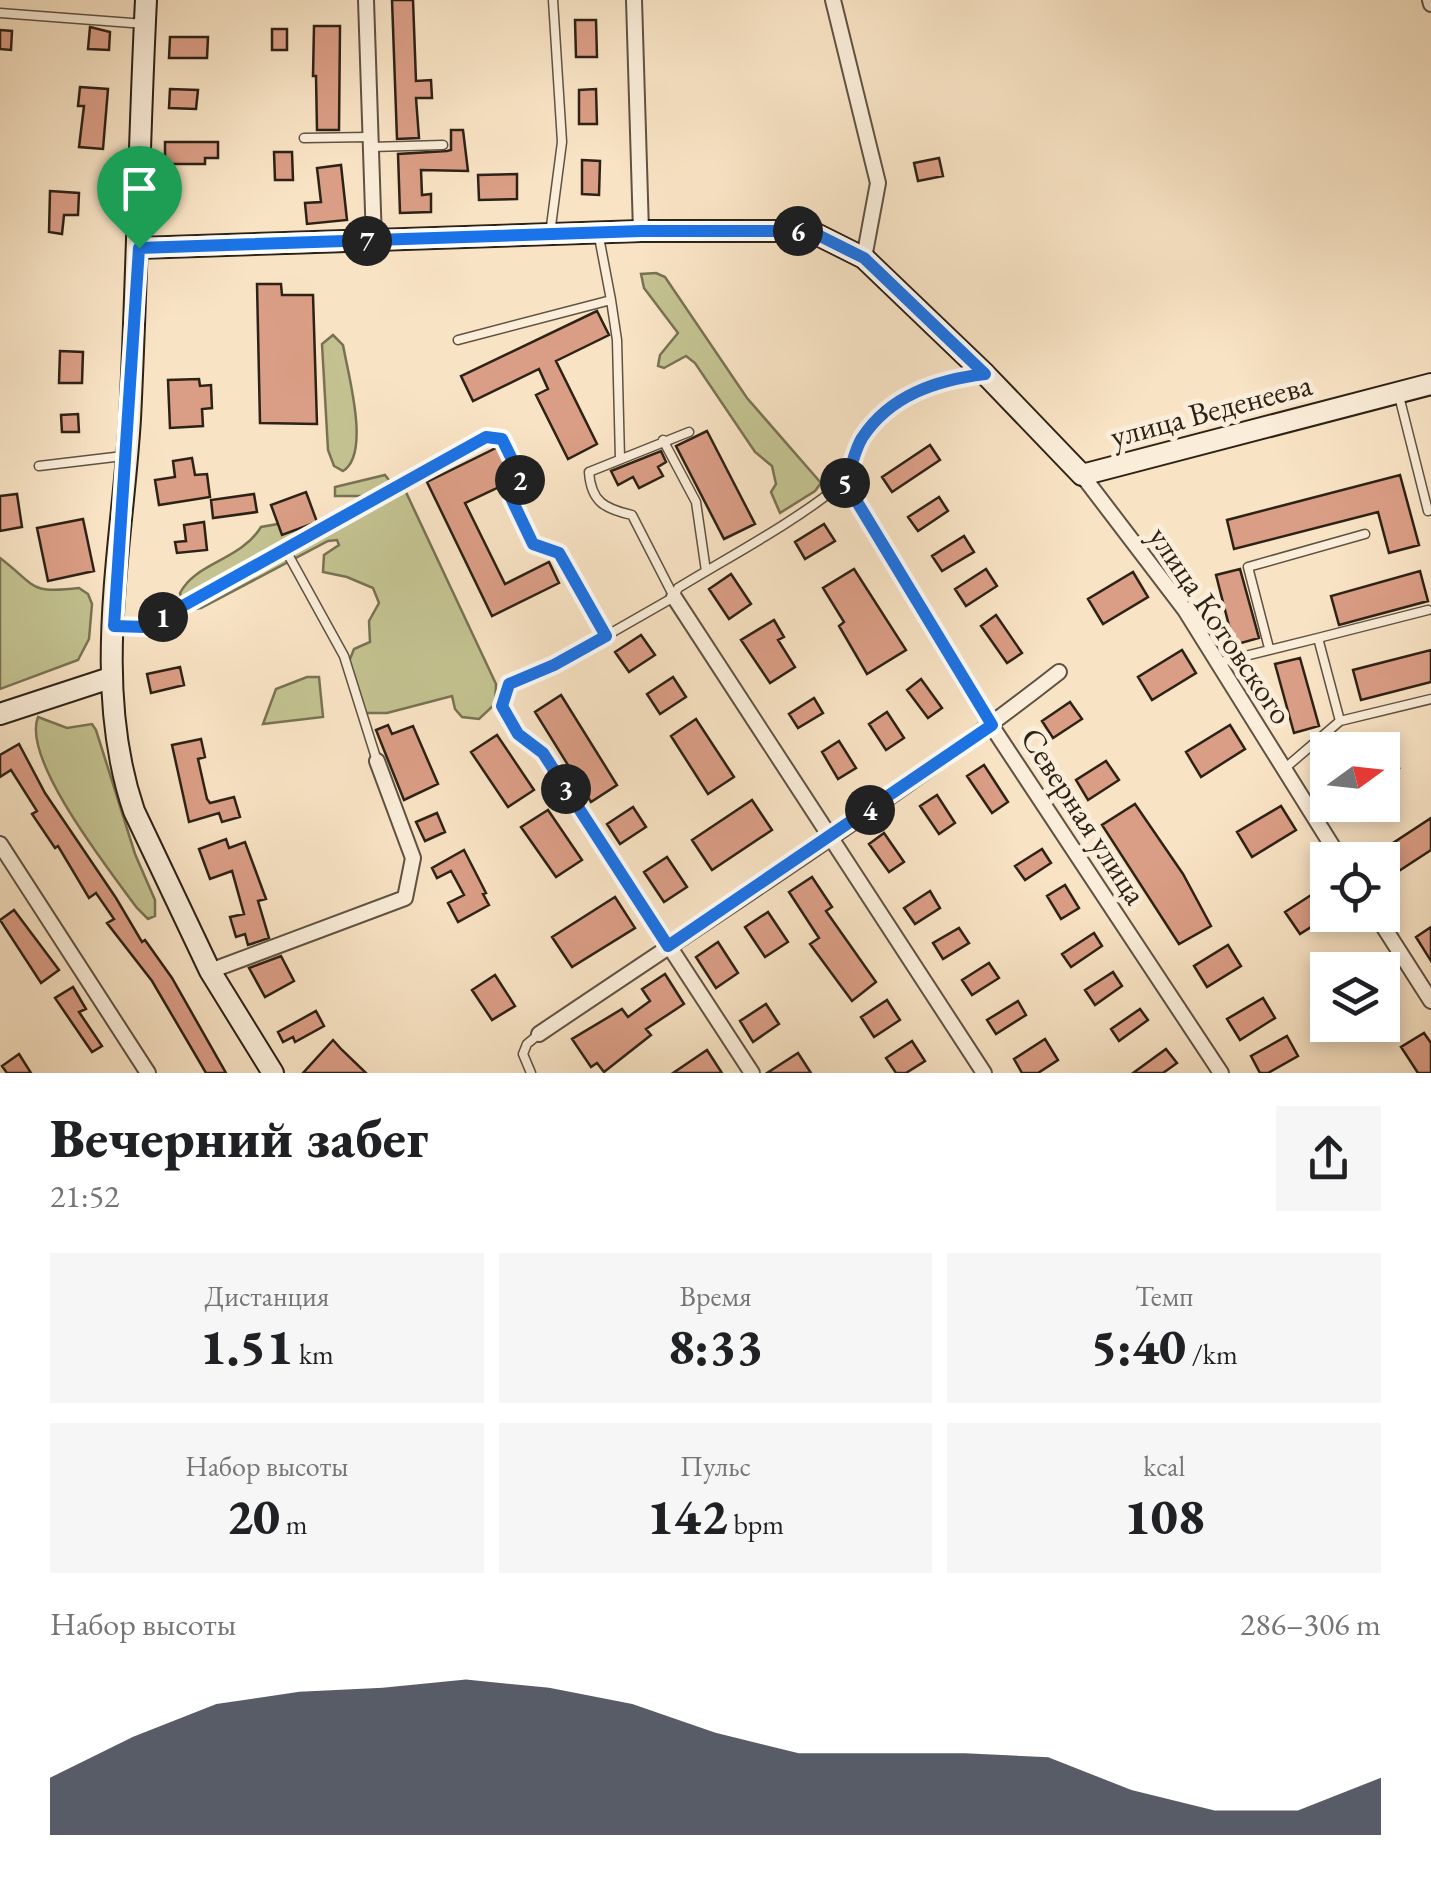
<!DOCTYPE html>
<html lang="ru">
<head>
<meta charset="utf-8">
<style>
  body { margin:0; font-family:"EB Garamond",serif; background:#f6f6f6; color:#202124; height:100vh; display:flex; flex-direction:column; font-size:38px; white-space:nowrap }
  * { box-sizing:border-box; margin:0 }
  p { font-size:32px; color:#757577 }
  .icon { flex:none; width:55px; height:55px; fill:none; stroke:currentColor; stroke-width:2; stroke-linecap:round; stroke-linejoin:round }
  .map { position:relative; height:1073px; overflow:hidden }
  .side { display:flex; flex-direction:column; background:#fff; flex:1 }
  .side>* { flex:none }
  .needle { width:65px; rotate:75deg }
  .fabs { position:absolute; left:1310px; top:732px; display:grid; gap:20px }
  .fabs a { display:grid; place-items:center; width:90px; height:90px; border-radius:0px; background:#fff; box-shadow:0 5px 15px #0003; font-size:50px }
  .pin { position:absolute; display:grid; place-items:center; width:85px; height:85px; color:#fff; margin:-102px -42px; border-radius:50% 50% 50% 0; rotate:-45deg; box-shadow:0 0 10px #0007 }
  .pin .icon { rotate:45deg }
  .km { position:absolute; width:50px; height:50px; margin:-25px; border-radius:50%; background:#222; color:#fff; font-size:28px; line-height:50px; text-align:center }
  .round { display:grid; place-items:center; flex:none; width:105px; height:105px; border-radius:0px; background:#f6f6f6 }
  .head { display:flex; align-items:center; justify-content:space-between; height:170px; padding:0 50px }
  h1 { font-size:55px; font-weight:800; line-height:75px }
  .metrics { display:grid; grid-template-columns:repeat(3,1fr); gap:15px; height:170px; padding:10px 50px }
  .metrics div { display:grid; align-content:center; border-radius:0px; background:#f6f6f6; text-align:center }
  .metrics b { font-size:50px; font-weight:800 }
  .metrics small { font-size:28px; font-weight:400 }
  .metrics p { font-size:28px }
  .chart { height:280px; padding:20px 50px }
  .chart p { display:flex; justify-content:space-between }
  .chart svg { width:100%; height:180px; margin-top:10px; fill:#111827; opacity:.7 }
  .map>svg:first-child { display:block }
  .green { fill:#c3c290; stroke:#787253; stroke-width:2.5 }
  .building { fill:#da9d85; stroke:#2d2216; stroke-width:2.5 }
  .lines { fill:none; stroke-linecap:round; stroke-linejoin:round }
  .lane-casing { stroke:#605242; stroke-width:11 }
  .street-casing { stroke:#605242; stroke-width:18 }
  .secondary-casing { stroke:#2d2216; stroke-width:24 }
  .lane { stroke:#faedd9; stroke-width:8 }
  .street { stroke:#faedd9; stroke-width:14 }
  .secondary { stroke:#faedd9; stroke-width:20 }
  .route-casing { stroke:#fff; stroke-width:20 }
  .route { stroke:#1a73e8; stroke-width:12 }
  .labels { text-anchor:middle; dominant-baseline:central; stroke-width:10; stroke-linejoin:round; paint-order:stroke }
  .street-label { font-size:32px; fill:#2d2216; stroke:#faedd9 }
</style>
</head>
<body>
<div class="map">
<svg width="1431" height="1073" viewBox="0 0 1431 1073">
  <rect width="100%" height="100%" fill="#f8e3c4"/>
  <filter id="stains"><feTurbulence type="fractalNoise" baseFrequency=".002" numOctaves="4"/><feColorMatrix values="0 0 0 0 .2 0 0 0 0 .09 0 0 0 0 .02 0 0 0 .5 -.17"/></filter>
  <radialGradient id="worn" r=".72"><stop offset=".6" stop-color="#630" stop-opacity="0"/><stop offset="1" stop-color="#630" stop-opacity=".3"/></radialGradient>
  <path class="green" d="M656,273l9,4 82,121 74,85 -6,8 -35,22 -9,-21 5,-8 -4,-18 -17,-14 -60,-89 -9,-7 -22,12 -6,-2 2,-11 18,-22 -34,-45 -3,-14z
    M333,335l10,10c5,29 28,109 0,126l-9,-5 -6,-16 -6,-106z
    M385,475l7,9 12,4 92,196 -1,20 -16,15 -17,-2 -7,-8 -3,-13 -65,17h-27l-14,-44 8,-20 16,-7 -1,-21 10,-18 -6,-15 -26,-11 -24,-5 1,-17 15,-10 -2,-5 -9,1 -127,67 -13,2 -5,-4 -3,-13c16,-31 60,-32 81,-66l45,-8 34,7 28,-20v-6l-5,-4h-28v-9z
    M0,558c37,28 28,36 79,30l9,6 4,10 -3,35 -11,21 -78,29z
    M307,677h12l4,40 -60,7 13,-35z
    M38,717l29,11 25,-4 4,6 39,124 20,46v16l-7,3 -11,-11c-27,-37 -116,-149 -99,-191z"/>
  <path class="building" d="M392,0h21l3,81 15,-1 1,18h-16l3,40 -22,1z
    M575,20h21l1,37h-21z
    M314,26h26l-1,104h-22l-1,-54h-3z
    M90,27l20,5 -1,18 -21,-1z
    M272,29h15v21h-15z
    M0,30l12,1 -1,19 -11,-1z
    M170,37h38l-1,21h-38z
    M80,87l28,2 -5,60 -24,-2 5,-41h-6z
    M170,89l28,1 -2,19 -27,-1z
    M596,89l1,35h-18v-34z
    M451,130h12l5,41 -47,-1 1,25 9,-1v18l-31,1 -2,-59 49,-3 4,-1z
    M165,142h53v16h-13v6h-40z
    M274,152h18l1,28h-18z
    M939,158l4,18 -25,5 -4,-18z
    M582,160l18,1 -1,34 -17,-1z
    M341,165l6,55 -40,4 -2,-21 16,-1 -4,-34z
    M517,174v25l-38,1 -1,-25z
    M50,191l29,2 -1,22h-14l-2,19 -13,-2z
    M257,284h24l1,11h31l4,129 -57,-1z
    M597,311l12,24 -53,26 41,83 -29,15 -32,-64 12,-6 -9,-20 -66,32 -12,-25z
    M60,351l23,1 -1,31h-23z
    M199,379l1,7 11,-1 1,23 -10,1 1,17 -33,2 -2,-48z
    M78,414l1,18h-17l-1,-17z
    M707,431l48,93 -31,15 -48,-93z
    M930,445l10,15 -48,32 -10,-15z
    M498,447l14,34 -47,22 40,81 44,-22 10,21 -67,33 -65,-134z
    M661,451l5,11 -8,5 5,9 -24,12 -6,-11 -15,8 -7,-14z
    M192,458l3,17 12,-1 3,23 -51,8 -4,-25 20,-3 -2,-16z
    M1400,475l19,70 -30,8 -11,-41 -144,37 -7,-29z
    M306,492l11,30 -35,13 -11,-30z
    M17,494l5,33 -22,4v-35z
    M254,494l3,18 -44,6 -2,-18z
    M939,497l9,14 -30,20 -10,-14z
    M83,519l11,52 -46,10 -11,-53z
    M204,522l3,28 -30,3 -2,-11 11,-1 -2,-16z
    M824,524l11,17 -30,18 -10,-17z
    M964,536l10,16 -32,19 -10,-15z
    M854,569l52,81 -39,24 -28,-48 5,-4 -21,-34z
    M986,569l11,17 -31,20 -11,-17z
    M1240,569l19,69 -25,7 -18,-70z
    M1420,571l8,30 -89,24 -8,-29z
    M1133,572l15,25 -45,27 -15,-25z
    M731,574l20,30 -22,15 -20,-30z
    M996,615l26,38 -15,10 -26,-37z
    M774,620l10,17 -6,3 17,27 -25,16 -29,-43z
    M641,635l14,20 -26,17 -14,-20z
    M1182,650l14,23 -44,27 -14,-23z
    M1431,650v32l-70,18 -8,-30z
    M1300,658l19,68 -25,7 -19,-69z
    M180,667l4,18 -33,8 -4,-19z
    M673,677l13,20 -26,17 -13,-20z
    M921,679l21,29 -14,10 -21,-28z
    M561,695l56,90 -26,17 -56,-90z
    M814,698l9,15 -25,15 -9,-14z
    M1070,702l12,17 -29,19 -11,-17z
    M887,712l17,26 -18,12 -17,-26z
    M696,719l38,58 -26,17 -37,-58z
    M388,725l4,9 21,-8 25,58 -34,16 -28,-70z
    M1230,725l15,24 -44,28 -15,-25z
    M497,735l37,55 -26,17 -37,-55z
    M201,739l4,18 -7,2 9,40 3,4 24,-6 6,20 -18,5 -3,-9 -30,9 -17,-77z
    M1382,740l17,28 -17,9z
    M839,741l17,27 -18,11 -16,-27z
    M19,744l26,49 71,105 26,44 3,-2 27,38 54,95h-20l-54,-92 -45,-58 7,-4 -18,-26 -7,5 -31,-52 -3,2 -23,-34 5,-3 -26,-41 -11,7v-22z
    M1106,761l13,19 -31,20 -12,-20z
    M984,765l24,37 -16,11 -25,-37z
    M937,795l18,28 -16,11 -19,-28z
    M752,800l20,30 -60,40 -20,-30z
    M1135,804l48,70 28,52 -32,18 -77,-119z
    M1281,806l15,24 -44,27 -15,-25z
    M633,807l13,20 -26,17 -13,-20z
    M548,810l34,50 -26,17 -35,-50z
    M437,813l8,19 -20,9 -9,-19z
    M1431,818v32l-49,32v-22h-15z
    M884,833l20,29 -15,10 -20,-28z
    M226,839l3,9 16,-6 21,57 -8,2 11,37 -21,7 -3,-11 -9,3 -6,-20 14,-3 -12,-43 -22,8 -11,-30z
    M1042,849l9,14 -26,17 -10,-14z
    M464,850l22,43 -3,1 6,11 -31,17 -10,-19 16,-8 -13,-24 -14,7 -5,-10z
    M667,857l20,30 -23,15 -20,-30z
    M812,877l20,30 -6,4 50,71 -24,19 -42,-57 9,-6 -30,-46z
    M1328,884v32l-28,18 -15,-22z
    M1065,885l14,23 -18,11 -14,-23z
    M930,891l10,17 -25,16 -11,-16z
    M615,897l20,31 -63,39 -20,-30z
    M14,910l45,60 -18,13 -41,-63z
    M768,912l20,30 -23,15 -20,-30z
    M1431,927v34l-15,-24z
    M959,928l10,15 -26,16 -10,-16z
    M1094,933l8,13 -31,21 -9,-13z
    M718,942l20,31 -22,15 -20,-31z
    M1228,945l13,21 -34,21 -13,-21z
    M281,956l13,25 -29,16 -16,-29z
    M989,963l10,15 -27,17 -10,-15z
    M1113,972l9,14 -27,19 -10,-15z
    M665,974l19,30 -38,25 5,6 -47,37 -7,-9 -6,4 -19,-28 50,-30 6,8 22,-16 -8,-12z
    M495,975l20,31 -23,14 -20,-30z
    M73,987l13,22 -7,3 23,34 -10,6 -37,-54z
    M1263,998l12,20 -35,22 -13,-21z
    M887,1000l13,20 -26,17 -13,-20z
    M1018,1001l8,14 -30,19 -9,-14z
    M766,1004l13,20 -26,18 -13,-21z
    M1140,1009l8,11 -29,21 -8,-12z
    M316,1011l8,15 -29,16 -2,-5 -10,5 -5,-10z
    M1424,1033l7,10v30h-13l-17,-26z
    M1287,1036l11,20 -30,17h-8l-9,-17z
    M1045,1039l13,21 -20,13h-16l-8,-14z
    M333,1040l9,10 24,23h-63z
    M912,1041l13,20 -19,12h-10l-10,-15z
    M1166,1049l11,14 -14,10h-30z
    M707,1050l15,23h-49z
    M798,1053l13,20h-44z
    M19,1054l12,19h-24l-5,-7z"/>
  <g class="lines">
    <g class="lane-casing">
      <path id="lane" d="M0,13l145,11
        M304,138l65,-1
        M371,147l72,-2
        M550,234l12,-92 -9,-142
        M611,300l6,40 3,119
        M458,340l153,-40 -12,-63
        M1399,396l29,115
        M663,440l33,62 10,69
        M39,466l84,-10
        M285,549l59,107 33,105
        M674,597l-42,-82c-27,-6 -41,-13 -43,-43l100,-40
        M114,627h31l341,-190 17,2 18,39 -9,22 21,44 26,9 47,83
        M1269,648l-21,-81 117,-33
        M1217,663l101,-25
        M502,706l7,-23 53,-22 112,-64 4,-9c54,-33 112,-63 162,-103 13,-9 13,-27 19,-41 18,-45 77,-64 121,-69
        M1340,721l-22,-83 110,-28
        M1284,769l56,-48 91,-22
        M531,1073l-8,-19 4,-10 12,-10"/>
    </g>
    <g class="street-casing">
      <path id="street" d="M366,0l8,241
        M634,0l7,231
        M833,0l45,183 -14,75
        M1430,0l1,4
        M1082,475l103,135 156,250
        M845,482l146,243 230,348
        M674,597l310,476
        M502,706l16,28 25,19 209,320
        M0,844l148,229
        M1376,915l55,86
        M210,971l195,-73 8,-40 -36,-97
        M539,1034c174,-118 354,-232 520,-362"/>
    </g>
    <g class="secondary-casing">
      <path id="secondary" d="M146,0c-7,139 -9,279 -16,419 -8,129 -39,266 4,392l76,160 63,102
        M139,248l502,-17h169l54,27 121,116 97,101 349,-91
        M0,714l110,-36"/>
    </g>
    <use href="#lane" class="lane"/>
    <use href="#street" class="street"/>
    <use href="#secondary" class="secondary"/>
  </g>
  <g class="lines">
    <g class="route-casing">
      <path id="route" d="M641,231h169l54,27 121,116c-48,6 -95,21 -123,64 -8,13 -10,30 -17,44l147,243 -324,221 -125,-193 -25,-19 -16,-28 7,-22 45,-19 52,-29 -47,-83 -26,-9 -21,-44 9,-22 -19,-39 -16,-2 -341,190 -31,-1 25,-378z"/>
    </g>
    <use href="#route" class="route"/>
  </g>
  <g class="labels">
    <g class="street-label">
      <text transform="translate(1211 410) rotate(-15)">улица Веденеева</text>
      <text transform="translate(1221 625) rotate(56)">улица Котовского</text>
      <text transform="translate(1084 816) rotate(57)">Северная улица</text>
    </g>
  </g>
  <rect width="100%" height="100%" filter="url(#stains)"/>
  <rect width="100%" height="100%" fill="url(#worn)"/>
</svg>
<div class="fabs">
<a><svg class="needle" viewBox="-14 -14 28 28"><path d="M0-13l5 13h-10z" fill="#e53935"/><path d="M0 13l5-13h-10z" fill="#757577"/></svg></a>
<a><svg class="icon" aria-label="locate" viewBox="0 0 24 24"><circle cx="12" cy="12" r="6"/><path d="M12 2v4M12 18v4M2 12h4M18 12h4"/></svg></a>
<a><svg class="icon" aria-label="layers" viewBox="0 0 24 24"><path d="M12 4l9 5-9 5-9-5zM3 14l9 5 9-5"/></svg></a>
</div>
<div class="pin" style="left:139px;top:248px;background:#1e9e55"><svg class="icon" aria-label="arrive" viewBox="0 0 24 24"><path d="M6 21V4h12l-3 4 3 4H6"/></svg></div>
<b class="km" style="left:163px;top:617px">1</b>
<b class="km" style="left:520px;top:480px">2</b>
<b class="km" style="left:566px;top:789px">3</b>
<b class="km" style="left:870px;top:810px">4</b>
<b class="km" style="left:845px;top:483px">5</b>
<b class="km" style="left:798px;top:231px">6</b>
<b class="km" style="left:367px;top:241px">7</b>
</div>
<section class="side">
<div class="head"><div><h1>Вечерний забег</h1><p>21:52</p></div><a class="round"><svg class="icon" aria-label="share" viewBox="0 0 24 24"><path d="M12 15V3M7 8l5-5 5 5M5 13v7h14v-7"/></svg></a></div>
<div class="metrics">
<div><p>Дистанция</p><b>1.51<small> km</small></b></div>
<div><p>Время</p><b>8:33</b></div>
<div><p>Темп</p><b>5:40<small> /km</small></b></div>
</div>
<div class="metrics">
<div><p>Набор высоты</p><b>20<small> m</small></b></div>
<div><p>Пульс</p><b>142<small> bpm</small></b></div>
<div><p>kcal</p><b>108</b></div>
</div>
<div class="chart"><p><span>Набор высоты</span>286–306 m</p>
<svg viewBox="0 0 160 44" preserveAspectRatio="none"><path d="M0 44V30L10 20L20 12L30 9L40 8L50 6L60 8L70 12L80 19L90 24L100 24L110 24L120 25L130 33L140 38L150 38L160 30V44z"/></svg>
</div>
</section>
</body>
</html>
